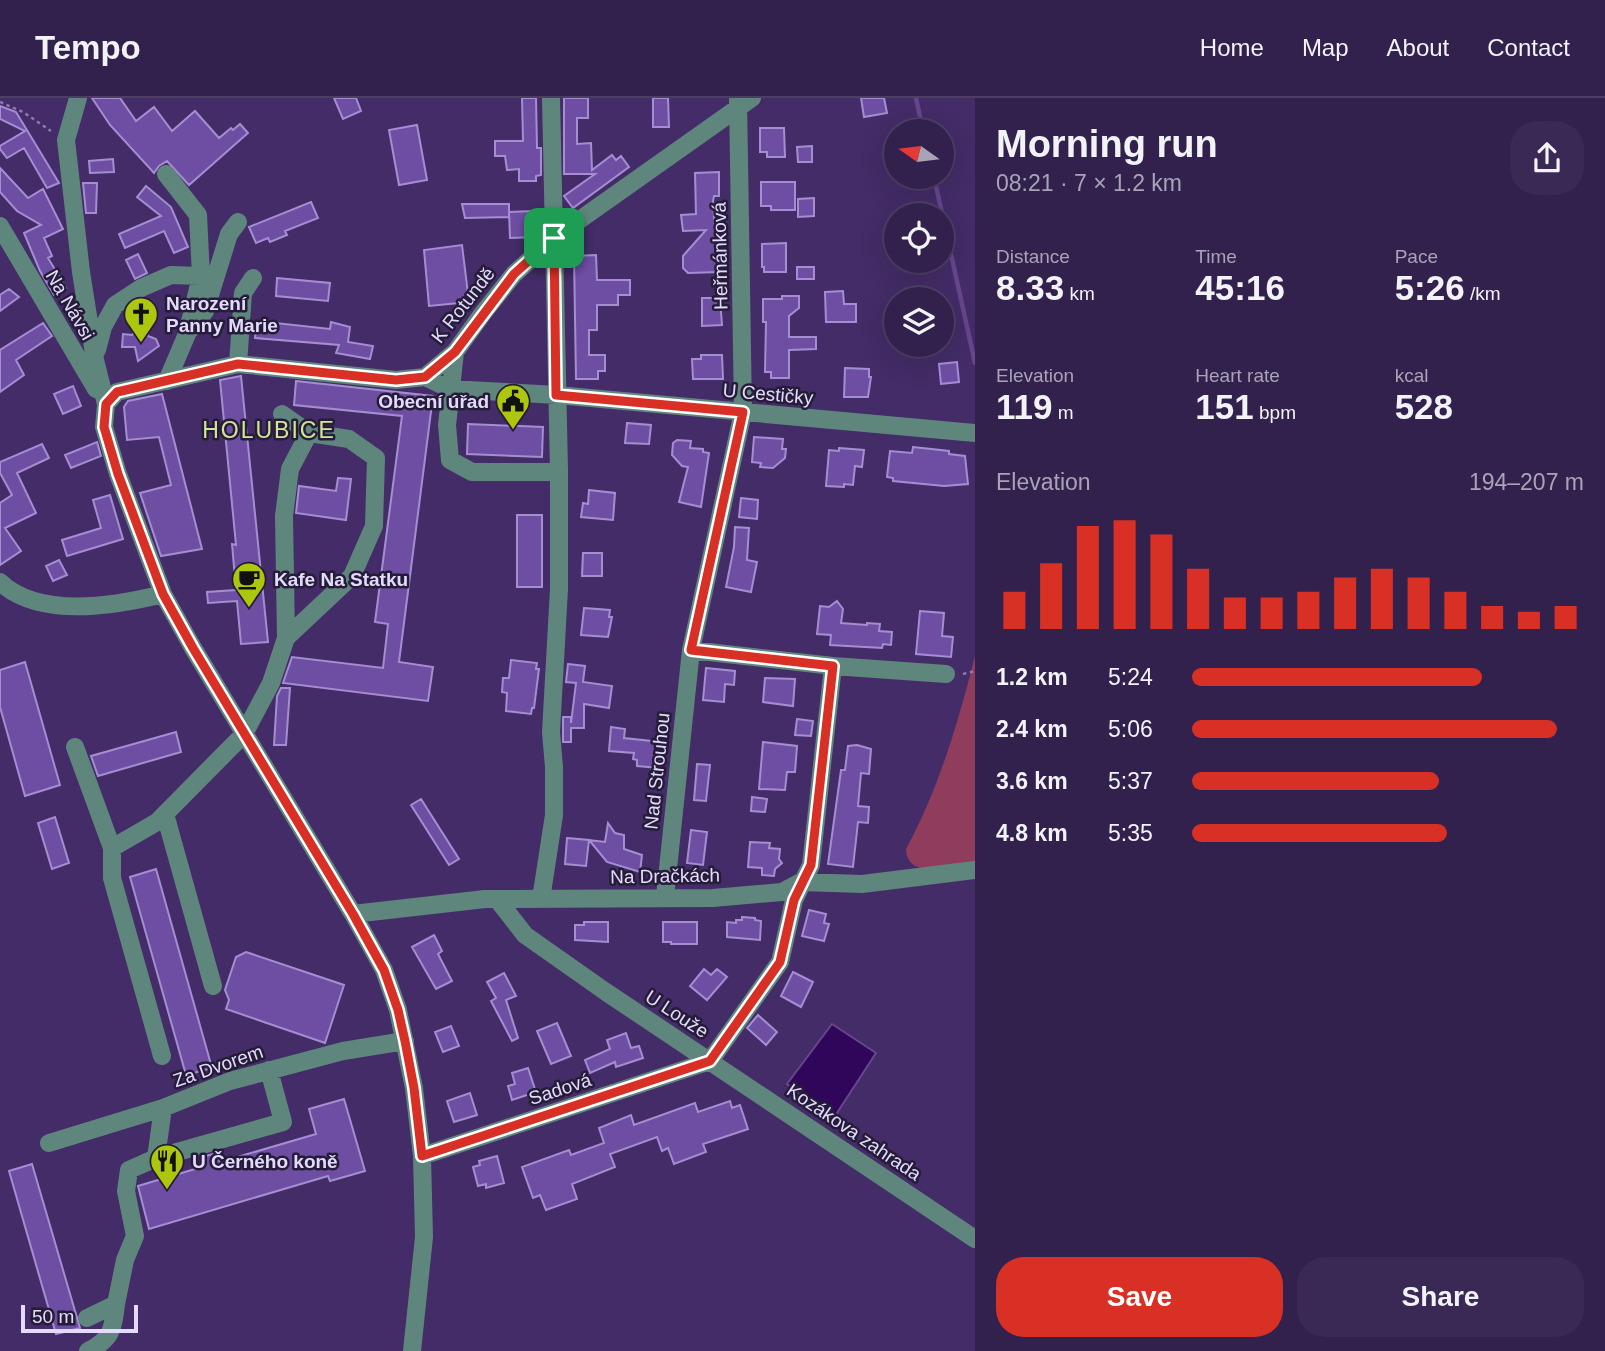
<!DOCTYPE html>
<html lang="en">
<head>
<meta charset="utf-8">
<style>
  body { margin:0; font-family:Helvetica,sans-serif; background:#3a2954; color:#f1f3f6; height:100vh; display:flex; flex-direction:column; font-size:26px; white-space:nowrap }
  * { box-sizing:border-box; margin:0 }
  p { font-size:23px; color:#a8a3b6 }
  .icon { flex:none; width:38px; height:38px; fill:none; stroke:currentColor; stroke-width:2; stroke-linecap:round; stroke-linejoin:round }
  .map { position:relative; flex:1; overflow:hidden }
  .panel { display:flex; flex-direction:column; background:#32214d; width:630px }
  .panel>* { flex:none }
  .needle { width:46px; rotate:284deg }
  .tools { position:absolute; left:884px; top:21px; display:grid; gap:14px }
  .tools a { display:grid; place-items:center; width:70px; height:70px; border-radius:50%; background:#32214d; box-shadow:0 7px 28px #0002,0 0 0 2px #4d3e65; font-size:35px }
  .scale { position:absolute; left:21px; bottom:18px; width:117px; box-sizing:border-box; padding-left:7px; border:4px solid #e4dafe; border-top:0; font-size:19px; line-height:24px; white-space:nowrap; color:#e4dafe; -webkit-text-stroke:5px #251c37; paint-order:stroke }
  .pin { position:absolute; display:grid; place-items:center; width:60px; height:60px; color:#fff; margin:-30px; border-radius:14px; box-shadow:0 4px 10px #0006 }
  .round { display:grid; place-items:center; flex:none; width:74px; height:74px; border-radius:28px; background:#3a2954 }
  .head { display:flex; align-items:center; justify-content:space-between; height:119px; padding:0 21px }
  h1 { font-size:38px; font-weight:600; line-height:52px }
  .metrics { display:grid; grid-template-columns:repeat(3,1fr); gap:10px; height:119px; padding:7px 21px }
  .metrics div { display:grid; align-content:center }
  .metrics b { font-size:35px; font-weight:600 }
  .metrics small { font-size:19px; font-weight:400 }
  .metrics p { font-size:19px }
  .chart { height:196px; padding:14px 21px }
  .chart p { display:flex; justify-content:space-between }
  .chart svg { width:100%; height:126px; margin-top:7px; stroke:#d93025; stroke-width:6 }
  .primary-button { display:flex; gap:14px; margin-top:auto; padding:14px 21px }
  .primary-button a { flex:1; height:80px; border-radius:28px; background:#d93025; color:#fff; font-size:28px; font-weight:600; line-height:80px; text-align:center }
  .primary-button a+a { background:#3a2954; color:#f1f3f6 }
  ul { padding:0 21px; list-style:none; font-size:23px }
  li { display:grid; grid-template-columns:112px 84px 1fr; align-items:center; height:52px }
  li i { height:18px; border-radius:9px; background:#d93025 }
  header { display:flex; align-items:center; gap:42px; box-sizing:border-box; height:98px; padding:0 35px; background:#32214d; border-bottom:2px solid #4d3e65 }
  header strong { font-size:33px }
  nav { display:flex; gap:38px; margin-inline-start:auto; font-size:24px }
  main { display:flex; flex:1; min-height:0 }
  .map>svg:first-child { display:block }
  .green { fill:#903d5d }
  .water { fill:#30065b; stroke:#66468c; stroke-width:2 }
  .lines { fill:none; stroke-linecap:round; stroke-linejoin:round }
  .stream { stroke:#66468c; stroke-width:4.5 }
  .building { fill:#6e4ea3; stroke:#a48ed2; stroke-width:2 }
  .path { stroke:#8b7aab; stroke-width:2.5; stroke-dasharray:3.5 3.5; stroke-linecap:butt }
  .minor { stroke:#5f867d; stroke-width:18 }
  .route-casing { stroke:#fff; stroke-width:14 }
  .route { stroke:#d93025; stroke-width:9 }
  .labels { text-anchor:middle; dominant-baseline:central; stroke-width:5; stroke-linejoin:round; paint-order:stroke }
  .street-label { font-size:19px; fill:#e4dafe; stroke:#251c37 }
  .poi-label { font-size:19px; font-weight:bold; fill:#e4dafe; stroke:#251c37; text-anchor:start }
  .quarter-label { font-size:23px; letter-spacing:2px; fill:#d3e397; stroke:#251c37 }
</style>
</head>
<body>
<header>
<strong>Tempo</strong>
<nav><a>Home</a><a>Map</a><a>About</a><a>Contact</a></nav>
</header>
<main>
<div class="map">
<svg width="975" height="1253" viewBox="0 0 975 1253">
  <rect width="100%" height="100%" fill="#432c67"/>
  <path class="green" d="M975,558v208c-21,2 -68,17 -69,-15 33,-61 52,-126 69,-193z"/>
  <path class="water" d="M832,926l44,29 -43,66 -46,-35z"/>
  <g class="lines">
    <path class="stream" d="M916,0l7,33
      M934,79l41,186"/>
  </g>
  <path class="building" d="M92,0h28l16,23 18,-14 18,24 23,-20 24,27 12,-10 2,2 7,-6 8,9 -59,52 -22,-24 -8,5 -5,7 -44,-48z
    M334,0h22l5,13 -18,8z
    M522,0h14l1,50h4v27l-5,1v5h-17v-12l-12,1 -2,-14h-10v-15h28z
    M564,0h24v20h-11v26l14,-1 1,27 20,-15 4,5 5,-4 8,11 -56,41 -9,-12 31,-22h-31z
    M653,0h15l1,29h-16z
    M861,0h23l3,15 -23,4z
    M0,8l16,6 43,71 -12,5 -23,-40 -17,10 -7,-9v-3l25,-15 -25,-12z
    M417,27l10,55 -28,5 -10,-55z
    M760,30h24l1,29h-18v-5h-7z
    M812,48v16h-14l-1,-15z
    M113,61l1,13 -24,1 -1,-12z
    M0,70l28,30 15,-9 20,40 -19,9 8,18 -4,2 18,30 -12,7 -14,-24 -16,-38 17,-8 -24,-14 -17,-19z
    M719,74v24h-5l-1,5 3,49h4v22l-32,1 -5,-5v-12l23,-26 -23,1 -2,-16 15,-1 -1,-41z
    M761,84h34v28h-24v-4h-10z
    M83,85h14l-1,30h-10z
    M146,88l25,21 17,40 -14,6 -10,-22 -39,17 -6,-14 42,-18 -24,-19z
    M814,100v18l-16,1v-18z
    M311,104l7,16 -33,13 2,4 -17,7 -2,-4 -12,5 -7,-16z
    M462,106h47v13l-44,1z
    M533,113l3,26 -26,1 -1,-26z
    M786,145v29h-22v-5h-2v-23z
    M462,147l7,57 -40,4 -5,-56z
    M138,156l9,19 -12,6 -9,-19z
    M596,157l1,25h33v15h-12v10h-21v25h-8v25h16v16h-7v8h-22l-2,-123z
    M797,169h17v12h-17z
    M277,180l53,5 -2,18 -52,-5z
    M9,191l10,8 -19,14v-16z
    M843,193l1,13h12v18h-30l-1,-30z
    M782,198h17v12l-10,8v21h27v12l-27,1v28h-18v-6h-6l1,-50h-3v-23h19z
    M702,200h18l2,27 -20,1z
    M257,223l73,8 1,-7 19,5 -2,15 25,4 -3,13 -34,-6 3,-8 -84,-7z
    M43,225l9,13 -36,24 8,15 -24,17v-42z
    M139,230l6,2 3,6 8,3 3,7 -21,15 -3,-14h-13l1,-13 9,1z
    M701,257h21l1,24h-30l-1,-20h9z
    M957,264l2,20 -18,2 -2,-20z
    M845,270l24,1v8h2l-3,20h-24z
    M241,278l27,266 -27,2 -4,-43 -29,2 -1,-11 29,-2 -4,-46 4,1 -16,-165z
    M296,283l137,15 -34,266 34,5 -5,34 -145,-18 9,-26 91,11 5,-44 -13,-2 27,-206 -108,-11z
    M73,288l8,20 -18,8 -9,-20z
    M162,296l40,155 -41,7 -21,-63 31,-8 -12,-48 -32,3 -3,-33 4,-6z
    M627,325l24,2 -2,19 -24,-1z
    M468,326l75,3 -1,30 -75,-3z
    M754,339l29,2 -1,10h4l-1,9 -12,10 -13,-1 1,-4 -9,-1z
    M677,342l14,1 -1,7 13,1v3l6,1 -8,54 -22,-5 9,-35 -6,-1 -10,-11 1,-12z
    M97,344l4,14 -30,12 -6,-13z
    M42,346l7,14 -32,15 19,40 -31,15 16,23 -21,14v-62l12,-8 -12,-22v-11z
    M913,349l36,4v3l16,2 3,28 -24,2 -51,-5v-3l-6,-1 3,-26 22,2z
    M839,350l25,2 -2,17 -7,-1 -2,19 -9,-1v3l-18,-1 3,-36 10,1z
    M338,380l13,1 -5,41 -50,-7 3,-27 37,5z
    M589,392l26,3 -2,27 -32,-3 2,-14 5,1z
    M110,397l13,44 -56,17 -5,-16 39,-12 -8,-28z
    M741,400l17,2 -1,19 -18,-2z
    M517,417h25v72h-25z
    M735,429l14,1 -2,32 10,2 -6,30 -25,-5 8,-40z
    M583,455h19v23h-20z
    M59,462l8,15 -14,6 -7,-15z
    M837,503l6,8 -2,14 26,2v-2l13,1 -1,7 13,1 -1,13 -8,-1 -1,4 -52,-3 1,-10 -14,-1 3,-28 9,1z
    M584,510l26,2 -1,7h3l-4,20 -27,-2z
    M920,513l24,2 -2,23 11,1 -2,20 -35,-3z
    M511,562l26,3 -1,6h3l-5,39h-2l-1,6 -25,-3 1,-18 -5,-1 1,-14h6z
    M25,564l35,123 -35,11 -25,-89v-37z
    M568,566l17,2 -2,16 29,4 -3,22 -25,-4v24h-13v14h-8v-25h8v6l5,-40 -10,-1z
    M706,570l29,3 -1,14 -9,-1 -1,18 -21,-2z
    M765,580l30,1 -2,27 -30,-4z
    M281,590h9l-4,57h-12l3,-49z
    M797,621l16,2 -2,15 -16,-1z
    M611,629l14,2 -1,9 37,4 -2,26 -22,-2v-6l-4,-1 1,-6 -25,-2z
    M176,634l5,20 -83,24 -7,-20z
    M763,644l34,4 -2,26h-8l-2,18 -26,-1z
    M857,647l14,4 -2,25 -8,-1 -3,33 11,1 -1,16 -10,-1 -5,45 -25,-3 13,-94h4l3,-24z
    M697,666l13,1 -4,36 -12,-1z
    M752,699l15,2 -2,13 -14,-1z
    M421,701l38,60 -10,6 -38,-60z
    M55,719l14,46 -17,6 -14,-46z
    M608,725l7,10 9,2v14l18,6 -2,17 -33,-10 -18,-22 16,2z
    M691,732l16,2 -4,33 -16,-2z
    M567,740l22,2 -3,26 -21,-2z
    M750,744l20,1 -1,5 11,1 -1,10 3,4 -7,6 -1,7 -12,-1v-7l-14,-1z
    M156,771l56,199 -26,7 -56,-198z
    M809,812l17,4 -2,9 5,1 -5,17 -22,-5z
    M742,819l13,1v2l6,1 -1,19 -33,-3v-15l9,1v-3h6z
    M584,824h24v20l-33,-2v-15h9z
    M663,824h34v22h-26v-2h-8z
    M434,837l8,16 -4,3 14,27 -16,8 -24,-42z
    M246,854l98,33 -19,58 -99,-34 3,-9 -4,-10 11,-33z
    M704,871l7,6 6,-6 10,8 -20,23 -17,-14z
    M793,874l20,10 -12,25 -20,-11z
    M504,875l12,23 -10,4 12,38 -6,3 -21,-40 5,-3 -9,-16z
    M758,917l19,17 -11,13 -19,-17z
    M557,925l14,33 -20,8 -14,-33z
    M451,928l8,20 -16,6 -8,-20z
    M626,935l5,15 8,-2 4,12 -27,9 -1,-5 -25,11 -5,-13 25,-11 -3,-9z
    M528,970l8,24 -24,8 -4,-14 7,-2 -3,-11z
    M470,995l7,22 -23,7 -7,-21z
    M344,1001l21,72 -35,10 -2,-5 -179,53 -11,-43 67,-20 -3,-9 15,-4 3,9 96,-28 -7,-25z
    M730,1003l2,7 8,-3 8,24 -45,15 3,8 -32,12 -6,-16 -6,3 -5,-14 -47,17 5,13 -43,17 5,15 -31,11 -6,-15 -7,3 -11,-31 47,-17 2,5 33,-12 -5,-15 32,-13 3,10 61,-22 3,9z
    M497,1058l7,27 -18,5v-4l-8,2 -5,-19 7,-2 -1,-4z
    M32,1066l48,164 -24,6 -47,-163z"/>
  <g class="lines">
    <path class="path" d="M0,4l23,10 28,19
      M963,576l12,-3"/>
    <path class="minor" d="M78,0l-12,42 15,132 14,88 11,44
      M166,76l32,41 3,61 -14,58 -20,47
      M0,128l96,163
      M191,231l14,-18 24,-77 9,-12
      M97,252l6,-23 12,-22 26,-17 30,-13 30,1
      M455,254l-8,73 3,35 22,12h81l6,-2
      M238,266l5,-71 10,-15
      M425,279l25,12 107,6 418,38
      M0,484c39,37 115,24 163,12
      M286,540l66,-62 22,-50 2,-68 -27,-19 -40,-6
      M691,552l142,16 113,8
      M75,649l37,101v30l50,178
      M165,716l48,172
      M112,750l45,-26 87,-88 27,-51 15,-45 -2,-122 6,-47 19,-36 -27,-19
      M665,799l26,-247 52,-238 -5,-314
      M497,801l28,36 81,57 369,247
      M541,801l13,-84v-48l-3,-35 8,-143v-119l-8,-372
      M353,816l132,-15 228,-1 69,-6 19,-10 61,2 113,-14
      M710,963l70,-99 14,-62 17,-35 22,-199
      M49,1045l114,-35 67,-27 113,-30 62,-10
      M422,1058l288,-95
      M156,1060l127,-36 -14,-52
      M87,1220l29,-14 9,-44 10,-24 -9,-45 3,-21 27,-12 7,-50
      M88,1253c24,-12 25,-22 28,-47
      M412,1253l12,-114 -2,-81 -8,-68 -16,-78 -14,-40 -31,-56 -160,-266 -30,-54 -45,-120 -14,-47 2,-23 11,-12 121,-28 158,16 29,-3 30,-25 28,-39 31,-39 40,-36 198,-140"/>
  </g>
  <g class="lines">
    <g class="route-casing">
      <path id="route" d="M554,140l2,157 187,17 -52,238 142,16 -22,199 -17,35 -14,62 -70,99 -288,95 -8,-68 -9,-47 -7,-31 -14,-40 -31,-56 -160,-266 -30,-54 -45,-120 -14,-47 2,-23 11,-12 121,-28 158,16 29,-3 30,-25 59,-78z"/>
    </g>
    <use href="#route" class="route"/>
  </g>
  <defs>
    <g id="church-pin" transform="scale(1.75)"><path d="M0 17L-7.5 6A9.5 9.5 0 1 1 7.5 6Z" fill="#adc60e" stroke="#251c37"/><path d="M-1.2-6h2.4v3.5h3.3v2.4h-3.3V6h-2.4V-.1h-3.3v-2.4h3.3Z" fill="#111"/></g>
    <g id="civic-pin" transform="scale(1.75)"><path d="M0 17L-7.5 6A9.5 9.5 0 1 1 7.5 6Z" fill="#adc60e" stroke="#251c37"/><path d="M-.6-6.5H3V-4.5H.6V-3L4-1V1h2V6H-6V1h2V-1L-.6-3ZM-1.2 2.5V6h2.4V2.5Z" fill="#111"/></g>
    <g id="cafe-pin" transform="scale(1.75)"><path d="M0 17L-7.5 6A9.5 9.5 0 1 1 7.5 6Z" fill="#adc60e" stroke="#251c37"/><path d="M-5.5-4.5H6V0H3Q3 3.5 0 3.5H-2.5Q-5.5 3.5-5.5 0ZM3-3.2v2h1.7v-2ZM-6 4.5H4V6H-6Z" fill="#111"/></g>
    <g id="restaurant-pin" transform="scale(1.75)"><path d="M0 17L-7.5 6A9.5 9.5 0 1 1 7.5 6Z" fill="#adc60e" stroke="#251c37"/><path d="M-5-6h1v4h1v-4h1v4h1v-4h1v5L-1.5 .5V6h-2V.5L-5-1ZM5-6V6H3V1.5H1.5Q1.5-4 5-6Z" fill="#111"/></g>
  </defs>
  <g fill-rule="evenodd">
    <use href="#church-pin" x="141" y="216"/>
    <use href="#civic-pin" x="513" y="303"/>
    <use href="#cafe-pin" x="249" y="481"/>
    <use href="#restaurant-pin" x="167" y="1063"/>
  </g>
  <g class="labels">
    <g class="street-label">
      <text transform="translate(720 158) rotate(-91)">Heřmánková</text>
      <text transform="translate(70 207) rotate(60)">Na Návsi</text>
      <text transform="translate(463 207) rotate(-52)">K Rotundě</text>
      <text transform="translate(768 296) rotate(5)">U Cestičky</text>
      <text transform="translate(657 673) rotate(-84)">Nad Strouhou</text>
      <text transform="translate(665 778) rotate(-1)">Na Dračkách</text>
      <text transform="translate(677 916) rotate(33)">U Louže</text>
      <text transform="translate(218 968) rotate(-19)">Za Dvorem</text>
      <text transform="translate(560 991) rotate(-18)">Sadová</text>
      <text transform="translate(854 1034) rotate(34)">Kozákova zahrada</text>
    </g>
    <g class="poi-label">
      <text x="166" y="205">Narození<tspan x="166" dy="22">Panny Marie</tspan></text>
      <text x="489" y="303" text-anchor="end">Obecní úřad</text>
      <text x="274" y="481">Kafe Na Statku</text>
      <text x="192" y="1063">U Černého koně</text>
    </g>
    <g class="quarter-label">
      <text x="269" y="332">HOLUBICE</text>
    </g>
  </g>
</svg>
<div class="tools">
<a><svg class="needle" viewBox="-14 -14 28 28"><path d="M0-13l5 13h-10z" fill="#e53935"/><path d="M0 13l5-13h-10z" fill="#a8a3b6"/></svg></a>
<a><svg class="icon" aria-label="locate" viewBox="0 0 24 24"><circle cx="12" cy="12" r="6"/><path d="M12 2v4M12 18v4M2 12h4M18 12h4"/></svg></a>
<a><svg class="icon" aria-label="layers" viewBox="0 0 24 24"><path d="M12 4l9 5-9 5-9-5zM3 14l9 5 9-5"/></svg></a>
</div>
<div class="scale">50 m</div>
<div class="pin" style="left:554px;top:140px;background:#1e9e55"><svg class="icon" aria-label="arrive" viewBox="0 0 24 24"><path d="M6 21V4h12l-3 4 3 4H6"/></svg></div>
</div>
<section class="panel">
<div class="head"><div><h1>Morning run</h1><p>08:21 · 7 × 1.2 km</p></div><a class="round"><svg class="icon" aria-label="share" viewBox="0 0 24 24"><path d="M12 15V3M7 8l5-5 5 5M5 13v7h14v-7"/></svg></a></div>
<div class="metrics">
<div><p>Distance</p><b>8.33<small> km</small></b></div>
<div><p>Time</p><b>45:16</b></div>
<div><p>Pace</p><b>5:26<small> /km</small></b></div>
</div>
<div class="metrics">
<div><p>Elevation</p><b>119<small> m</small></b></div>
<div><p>Heart rate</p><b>151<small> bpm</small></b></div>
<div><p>kcal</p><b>528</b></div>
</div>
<div class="chart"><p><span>Elevation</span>194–207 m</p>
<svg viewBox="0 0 160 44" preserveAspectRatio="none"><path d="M5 44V31M15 44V21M25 44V8M35 44V6M45 44V11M55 44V23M65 44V33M75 44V33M85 44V31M95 44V26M105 44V23M115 44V26M125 44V31M135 44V36M145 44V38M155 44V36"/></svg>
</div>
<ul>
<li><b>1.2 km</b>5:24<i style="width:74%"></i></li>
<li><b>2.4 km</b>5:06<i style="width:93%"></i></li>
<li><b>3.6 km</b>5:37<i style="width:63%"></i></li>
<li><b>4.8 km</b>5:35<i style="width:65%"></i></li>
</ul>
<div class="primary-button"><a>Save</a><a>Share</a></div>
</section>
</main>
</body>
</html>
